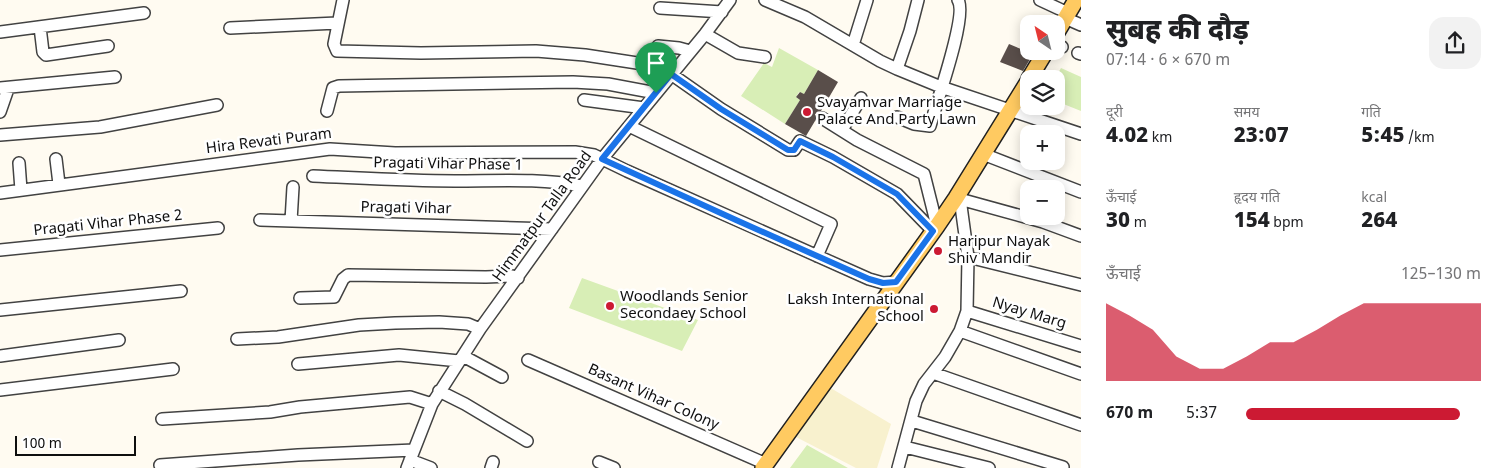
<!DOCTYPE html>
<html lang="hi">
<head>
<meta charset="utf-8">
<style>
  body { margin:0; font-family:Georgia,"Noto Sans Devanagari",serif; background:#f2f2f2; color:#202124; height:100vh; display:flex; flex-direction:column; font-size:19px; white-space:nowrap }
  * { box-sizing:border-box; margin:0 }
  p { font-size:16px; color:#757577 }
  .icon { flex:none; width:28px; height:28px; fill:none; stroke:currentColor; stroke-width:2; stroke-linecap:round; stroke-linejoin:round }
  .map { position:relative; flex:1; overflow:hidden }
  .side { display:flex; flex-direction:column; background:#fff; width:425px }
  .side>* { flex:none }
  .needle { width:32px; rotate:325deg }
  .buttons { position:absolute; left:1020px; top:15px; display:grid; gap:10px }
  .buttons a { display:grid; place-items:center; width:45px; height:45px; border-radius:10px; background:#fff; box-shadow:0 2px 12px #0003; font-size:25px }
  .scale { position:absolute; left:15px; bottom:12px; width:121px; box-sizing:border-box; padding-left:5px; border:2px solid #0f0f0f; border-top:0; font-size:14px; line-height:18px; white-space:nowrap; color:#0f0f0f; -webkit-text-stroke:4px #fff; paint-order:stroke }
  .pin { position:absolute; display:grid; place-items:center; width:42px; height:42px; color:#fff; margin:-51px -21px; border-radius:50% 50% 50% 0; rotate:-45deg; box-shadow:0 0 5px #0007 }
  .pin .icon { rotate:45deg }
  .round { display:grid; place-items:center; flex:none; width:52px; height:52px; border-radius:15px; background:#f2f2f2 }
  .overview { display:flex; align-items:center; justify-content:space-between; height:85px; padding:0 25px }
  h1 { font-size:28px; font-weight:800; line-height:38px }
  .figures { display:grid; grid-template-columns:repeat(3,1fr); gap:8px; height:85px; padding:5px 25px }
  .figures div { display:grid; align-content:center }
  .figures b { font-size:21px; font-weight:800 }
  .figures small { font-size:14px; font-weight:400 }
  .figures p { font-size:14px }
  .chart { height:140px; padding:10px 25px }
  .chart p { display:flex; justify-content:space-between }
  .chart svg { width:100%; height:90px; margin-top:5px; fill:#cc1a33; opacity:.7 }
  ul { padding:0 25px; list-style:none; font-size:16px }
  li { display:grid; grid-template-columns:80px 60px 1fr; align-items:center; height:38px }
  li i { height:12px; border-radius:6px; background:#cc1a33 }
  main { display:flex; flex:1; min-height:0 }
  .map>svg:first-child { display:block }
  .farmland { fill:#f8f1ce }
  .green { fill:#d8eeb6 }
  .building { fill:#594e4a }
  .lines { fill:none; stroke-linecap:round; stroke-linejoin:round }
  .minor-casing { stroke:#424242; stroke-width:14 }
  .major-casing { stroke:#202020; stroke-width:18 }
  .minor { stroke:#fff; stroke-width:11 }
  .major { stroke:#ffca61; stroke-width:15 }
  .route-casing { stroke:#fff; stroke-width:10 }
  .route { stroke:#1a73e8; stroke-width:6 }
  .poi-dot { fill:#cc1a33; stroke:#fff; stroke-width:2 }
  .labels { text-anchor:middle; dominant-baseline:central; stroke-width:5; stroke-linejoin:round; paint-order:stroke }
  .poi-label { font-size:15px; fill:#0f0f0f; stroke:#fff; text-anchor:start }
  .street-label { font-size:15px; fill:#0f0f0f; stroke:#fff }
</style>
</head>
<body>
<main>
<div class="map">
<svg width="1081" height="468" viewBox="0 0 1081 468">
  <rect width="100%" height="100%" fill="#fffbf1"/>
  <path class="farmland" d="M829,387l62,37 -14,44h-21l-60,-31z"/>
  <path class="green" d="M779,48l39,22 -14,24 -5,-2 -3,5 4,3 -15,24 -44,-28 23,-33 8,4z
    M1061,68l20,9v34l-25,-10v-22h-1z
    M582,278l116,42 -16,31 -113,-43z
    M807,445l41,23h-58z"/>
  <path class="building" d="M1009,44l24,10 -10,17 -23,-9z
    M818,70l20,12 -17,29 -6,3v7l-9,15 -21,-12 15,-24 -4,-3 4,-5 4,2z"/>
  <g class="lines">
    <g class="minor-casing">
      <path id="minor" d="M343,0l-9,44 3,7 84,2 115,-2 49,4 65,10 5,-2 2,-4 1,-13 21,2 11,3
        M765,0l40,17 75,44 17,8 44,18 140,47
        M1040,0l28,13
        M660,8l62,4
        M1065,18l16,7
        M40,27l3,25 3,3 62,-9
        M230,28l107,-5
        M0,32l144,-19
        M705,34l33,19 27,4
        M853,45l14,-45
        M1056,45l6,2
        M1078,53l3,1
        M897,69l13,-38 8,-31
        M671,74l50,35 67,41h6l6,-9 33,16 64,37 36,37
        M0,88l115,-11
        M584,100l60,8
        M327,111l6,-23 6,-2 234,-4 35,2 48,9
        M0,112l8,-23
        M897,117l17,7 16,2c6,-22 38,-111 28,-126
        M822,118l35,22 67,34 13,52
        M629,126l202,98 -14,32
        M842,130l19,-32
        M0,135l100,-8 117,-22
        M983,154l98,38
        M56,159l3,25
        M19,163l2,27
        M313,176c47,2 95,5 142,5 42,0 85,-3 126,5
        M0,193l330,-44 65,4 180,-1 19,3 33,16 242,108 14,4 13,-1
        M956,198l87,24 38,14
        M260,220l292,9
        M291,221l2,-34
        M0,250l218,-22
        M968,257l113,28
        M300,298l34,-1 9,-18 5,-4 138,2 26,-1 6,2
        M0,310l181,-19
        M967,311l114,35
        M960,331l121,43
        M237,339l41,-2 81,-12 36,-2 44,-1 29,2 12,5
        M0,356l119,-16
        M463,356l39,21
        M528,360l238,104
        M298,364l101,-9 60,6
        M933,373l148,52
        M0,390l173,-21
        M439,391l26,13 62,37
        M162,419l108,-7 30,-5 110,-10 22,7
        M912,421l151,46
        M905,447l84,21
        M410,460l21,8
        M599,462l15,6
        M160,465l138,-10 116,-5
        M407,468l25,-64 48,-75 122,-170 103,-125 25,-34
        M491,468l2,-6
        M898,468l18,-67 8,-17 21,-27 15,-26 7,-20 1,-54 -7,-51 -5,-8"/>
    </g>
    <g class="major-casing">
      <path id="major" d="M1056,34l20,-34
        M1029,79l17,-28
        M763,468l174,-242 19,-28 73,-118"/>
    </g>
    <use href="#minor" class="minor"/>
    <use href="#major" class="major"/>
  </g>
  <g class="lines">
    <g class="route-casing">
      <path id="route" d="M671,74l50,35 67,41h6l6,-9 33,16 64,37 36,37 -37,51 -13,1 -14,-4 -133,-59 -134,-61z"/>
    </g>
    <use href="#route" class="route"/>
  </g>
  <g class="poi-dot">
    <circle cx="807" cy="112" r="5"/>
    <circle cx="938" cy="251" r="5"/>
    <circle cx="610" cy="306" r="5"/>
    <circle cx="934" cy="309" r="5"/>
  </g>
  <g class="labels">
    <g class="poi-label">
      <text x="817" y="103">Svayamvar Marriage<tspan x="817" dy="17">Palace And Party Lawn</tspan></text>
      <text x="948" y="242">Haripur Nayak<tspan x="948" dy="17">Shiv Mandir</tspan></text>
      <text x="620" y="297">Woodlands Senior<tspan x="620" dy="17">Secondaey School</tspan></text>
      <text x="924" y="300" text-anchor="end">Laksh International<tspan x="924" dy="17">School</tspan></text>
    </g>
    <g class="street-label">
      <text transform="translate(269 142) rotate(-7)">Hira Revati Puram</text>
      <text transform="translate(448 165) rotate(1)">Pragati Vihar Phase 1</text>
      <text transform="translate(406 209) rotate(1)">Pragati Vihar</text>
      <text transform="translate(543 217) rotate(-54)">Himmatpur Talla Road</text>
      <text transform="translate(108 224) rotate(-6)">Pragati Vihar Phase 2</text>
      <text transform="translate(1029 314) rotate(17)">Nyay Marg</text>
      <text transform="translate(653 398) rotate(24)">Basant Vihar Colony</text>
    </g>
  </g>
</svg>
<div class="buttons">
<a><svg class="needle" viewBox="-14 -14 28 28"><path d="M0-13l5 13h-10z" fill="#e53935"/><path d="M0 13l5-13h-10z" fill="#757577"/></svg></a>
<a><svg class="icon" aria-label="layers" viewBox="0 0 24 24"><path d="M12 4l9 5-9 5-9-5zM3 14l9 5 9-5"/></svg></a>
<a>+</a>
<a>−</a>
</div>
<div class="scale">100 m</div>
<div class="pin" style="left:656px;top:93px;background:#1e9e55"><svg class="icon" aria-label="arrive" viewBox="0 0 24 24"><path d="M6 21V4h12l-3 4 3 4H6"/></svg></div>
</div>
<section class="side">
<div class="overview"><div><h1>सुबह की दौड़</h1><p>07:14 · 6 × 670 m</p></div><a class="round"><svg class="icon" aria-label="share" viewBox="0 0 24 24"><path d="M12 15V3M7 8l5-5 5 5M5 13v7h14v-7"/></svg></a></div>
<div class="figures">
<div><p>दूरी</p><b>4.02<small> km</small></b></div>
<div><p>समय</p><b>23:07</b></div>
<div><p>गति</p><b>5:45<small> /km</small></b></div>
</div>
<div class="figures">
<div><p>ऊँचाई</p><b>30<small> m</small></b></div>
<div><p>हृदय गति</p><b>154<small> bpm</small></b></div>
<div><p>kcal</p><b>264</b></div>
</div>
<div class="chart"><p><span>ऊँचाई</span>125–130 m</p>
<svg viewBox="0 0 160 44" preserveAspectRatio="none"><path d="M0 44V6L10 12L20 19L30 32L40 38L50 38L60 32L70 25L80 25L90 19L100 12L110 6L120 6L130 6L140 6L150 6L160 6V44z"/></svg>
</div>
<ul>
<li><b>670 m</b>5:37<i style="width:91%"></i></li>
</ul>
</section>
</main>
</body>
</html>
